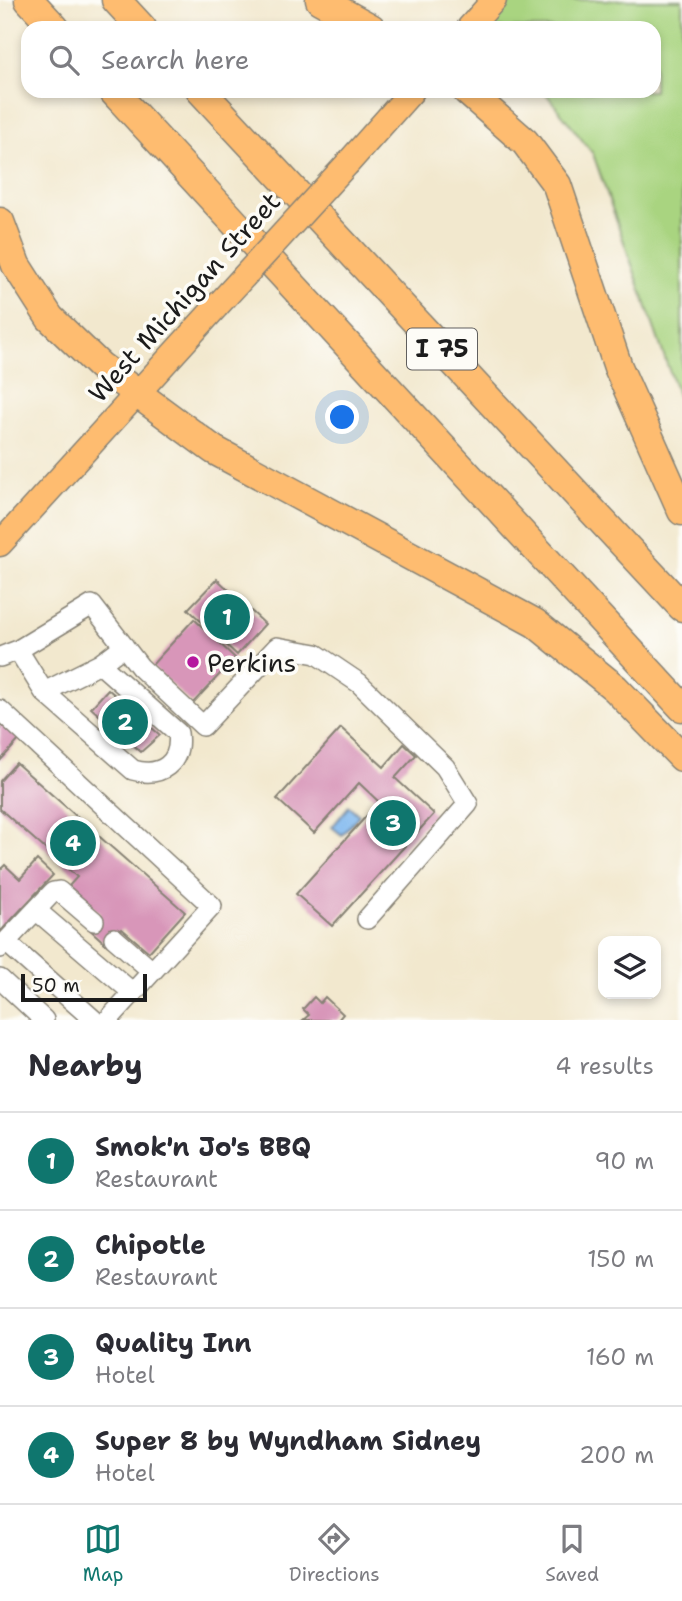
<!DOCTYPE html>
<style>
body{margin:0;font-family:"Shantell Sans",sans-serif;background:#f7f7f7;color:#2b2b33}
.controls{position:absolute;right:21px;bottom:21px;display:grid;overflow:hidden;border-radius:14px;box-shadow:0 4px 10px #0003}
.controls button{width:63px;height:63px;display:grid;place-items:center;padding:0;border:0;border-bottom:2px solid #e1e1e2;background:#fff;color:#2b2b33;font:35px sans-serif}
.scale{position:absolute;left:21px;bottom:18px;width:126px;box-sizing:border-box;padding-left:7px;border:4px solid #1c1c1c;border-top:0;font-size:19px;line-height:24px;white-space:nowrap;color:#1c1c1c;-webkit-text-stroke:5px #fdfcf7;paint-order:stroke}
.you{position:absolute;left:343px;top:418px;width:24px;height:24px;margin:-18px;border:5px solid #fff;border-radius:50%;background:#1a73e8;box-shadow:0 0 0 10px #1a73e833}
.badge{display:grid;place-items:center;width:46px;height:46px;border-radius:50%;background:#0f766e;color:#fff;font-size:23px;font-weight:700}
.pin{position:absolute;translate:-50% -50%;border:4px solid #fff;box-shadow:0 2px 7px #0006}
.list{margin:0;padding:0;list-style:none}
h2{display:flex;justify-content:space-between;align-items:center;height:91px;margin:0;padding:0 28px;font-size:30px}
h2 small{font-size:23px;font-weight:400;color:#7c7c81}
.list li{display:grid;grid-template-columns:46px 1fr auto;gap:21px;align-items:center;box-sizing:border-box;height:98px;padding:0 28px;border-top:2px solid #e1e1e2}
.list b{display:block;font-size:26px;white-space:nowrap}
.list p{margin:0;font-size:23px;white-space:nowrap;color:#7c7c81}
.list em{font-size:23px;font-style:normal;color:#7c7c81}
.icon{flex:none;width:38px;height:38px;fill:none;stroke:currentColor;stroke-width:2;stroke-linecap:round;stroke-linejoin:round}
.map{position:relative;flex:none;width:682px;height:1020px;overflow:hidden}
.search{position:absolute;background:#fff;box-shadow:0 4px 10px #0003;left:21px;right:21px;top:21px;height:77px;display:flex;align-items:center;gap:18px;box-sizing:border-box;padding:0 24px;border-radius:21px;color:#7c7c81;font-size:26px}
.sheet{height:483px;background:#fff}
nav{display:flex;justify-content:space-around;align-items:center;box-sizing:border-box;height:98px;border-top:2px solid #e1e1e2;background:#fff;font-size:19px;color:#7c7c81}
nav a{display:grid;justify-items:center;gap:4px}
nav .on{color:#0f766e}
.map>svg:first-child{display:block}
.green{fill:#a9d480;stroke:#62784e;stroke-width:2}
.water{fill:#7eb7ef;stroke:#4d6a86;stroke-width:2}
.building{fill:#d896b9}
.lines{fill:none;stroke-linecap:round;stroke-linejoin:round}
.minor-casing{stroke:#878275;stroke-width:22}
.major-casing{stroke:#878275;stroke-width:27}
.highway-casing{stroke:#878275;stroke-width:31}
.minor{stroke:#fff;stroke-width:19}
.major{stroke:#febc70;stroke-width:24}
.highway{stroke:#febc70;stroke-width:28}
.major-bridge-casing{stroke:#878275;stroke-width:27;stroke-linecap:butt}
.major-bridge{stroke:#febc70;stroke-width:24}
.poi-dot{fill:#b5179e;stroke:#fdfcf7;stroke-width:2.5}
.labels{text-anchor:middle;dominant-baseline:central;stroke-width:7;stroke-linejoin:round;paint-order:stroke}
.shield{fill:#fdfcf7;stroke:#605f5e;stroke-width:2}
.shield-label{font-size:24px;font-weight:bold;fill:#1c1c1c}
.street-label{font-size:26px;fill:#1c1c1c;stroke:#fdfcf7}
.poi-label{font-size:26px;fill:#1c1c1c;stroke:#fdfcf7;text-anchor:start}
</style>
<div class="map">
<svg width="682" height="1020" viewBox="0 0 682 1020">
<rect width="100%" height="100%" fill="#fdfcf7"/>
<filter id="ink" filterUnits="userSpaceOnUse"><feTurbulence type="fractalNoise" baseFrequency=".0143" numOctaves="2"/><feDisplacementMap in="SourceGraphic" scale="14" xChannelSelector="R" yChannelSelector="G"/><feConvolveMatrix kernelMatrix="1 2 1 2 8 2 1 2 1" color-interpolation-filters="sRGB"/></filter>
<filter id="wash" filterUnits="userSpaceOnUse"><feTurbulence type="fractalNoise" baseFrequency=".00686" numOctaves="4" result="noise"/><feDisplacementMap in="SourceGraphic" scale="28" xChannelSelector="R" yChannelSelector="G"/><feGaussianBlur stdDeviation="1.57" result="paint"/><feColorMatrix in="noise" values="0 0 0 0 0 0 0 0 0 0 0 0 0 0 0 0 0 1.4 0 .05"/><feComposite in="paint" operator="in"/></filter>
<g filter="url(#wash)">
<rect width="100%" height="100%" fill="#f2e8ce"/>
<path class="green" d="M494 0H682V407L593 154 544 91H654V28H496L483 12Z"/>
<path class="water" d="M349 806 359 815 342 835 332 827Z"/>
<g id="blocks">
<path class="building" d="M217 579 265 624 237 655 188 609Z
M194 619 235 658 192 704 151 666Z
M108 689 160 735 141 752 91 708Z
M0 722 20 739 0 761Z
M341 728 384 767 404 744 416 755 395 778 434 814 332 926 296 894 379 802 359 783 314 833 277 799Z
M16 763 185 912 149 952 122 929 107 945 88 928 100 914 69 886 77 877 0 809V781Z
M37 860 53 875 0 932V870L5 865 20 879Z
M314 997 320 1003 325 997 343 1014 338 1020H303L309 1015 303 1009Z"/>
</g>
</g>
<g filter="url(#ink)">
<use href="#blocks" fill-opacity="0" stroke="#878275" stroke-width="2"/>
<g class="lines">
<g class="minor-casing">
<path id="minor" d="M18 650 44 692 133 770C161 778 182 763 178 733L100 664
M0 657 18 650 92 605 140 667 203 726 277 647 316 654 359 683 445 767 468 804 367 919
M44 692 100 664 124 646
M0 710 212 906 108 1020
M36 910 133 993
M114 938 152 971
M6 942 94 1020
M0 948 53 892 59 891 94 921
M0 979 44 1020"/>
</g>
<g class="major-casing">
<path id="major" d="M469 28 494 0
M348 163 412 91
M0 544 216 307"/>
</g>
<g class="highway-casing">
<path id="highway" d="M29 0 55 28
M116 0 142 28
M320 0 371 28
M113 91 682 707
M201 91 682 607
M467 91 525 142 557 185 618 367 682 511
M0 222 16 265 50 318 100 366 214 450 535 623 615 688 682 757"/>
</g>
<use href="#minor" class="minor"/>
<use href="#major" class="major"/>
<use href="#highway" class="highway"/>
<g class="major-bridge-casing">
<path id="major-bridge" d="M216 307 348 163"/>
</g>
<use href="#major-bridge" class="major-bridge"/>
</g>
</g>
<circle class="poi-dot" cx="193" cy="662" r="7"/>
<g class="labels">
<rect class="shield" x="407" y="328.5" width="70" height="41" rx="5"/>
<g class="shield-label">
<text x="442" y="349">I 75</text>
</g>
<g class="street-label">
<text transform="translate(184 297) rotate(-48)">West Michigan Street</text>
</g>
<g class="poi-label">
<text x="207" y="662">Perkins</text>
</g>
</g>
</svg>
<div class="controls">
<button><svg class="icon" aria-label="layers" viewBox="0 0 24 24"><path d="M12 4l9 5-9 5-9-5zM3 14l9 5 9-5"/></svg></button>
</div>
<div class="scale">50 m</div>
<div class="you"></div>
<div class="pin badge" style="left:227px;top:617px">1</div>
<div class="pin badge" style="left:125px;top:722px">2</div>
<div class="pin badge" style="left:393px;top:823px">3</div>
<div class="pin badge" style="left:73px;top:843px">4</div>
<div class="search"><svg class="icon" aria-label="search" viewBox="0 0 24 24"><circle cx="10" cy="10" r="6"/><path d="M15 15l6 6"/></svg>Search here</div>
</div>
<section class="sheet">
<h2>Nearby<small>4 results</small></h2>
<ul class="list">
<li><span class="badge">1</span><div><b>Smok'n Jo's BBQ</b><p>Restaurant</p></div><em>90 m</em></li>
<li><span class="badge">2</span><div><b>Chipotle</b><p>Restaurant</p></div><em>150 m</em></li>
<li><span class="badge">3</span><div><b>Quality Inn</b><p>Hotel</p></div><em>160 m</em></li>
<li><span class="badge">4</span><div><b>Super 8 by Wyndham Sidney</b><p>Hotel</p></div><em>200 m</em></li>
</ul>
</section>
<nav>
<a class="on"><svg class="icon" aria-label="map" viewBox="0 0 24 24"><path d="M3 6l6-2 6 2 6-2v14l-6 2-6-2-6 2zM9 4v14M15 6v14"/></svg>Map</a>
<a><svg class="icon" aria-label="directions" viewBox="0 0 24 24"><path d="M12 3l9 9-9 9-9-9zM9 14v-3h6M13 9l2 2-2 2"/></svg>Directions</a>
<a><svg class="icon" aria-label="saved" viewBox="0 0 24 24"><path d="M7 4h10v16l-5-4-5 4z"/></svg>Saved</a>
</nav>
